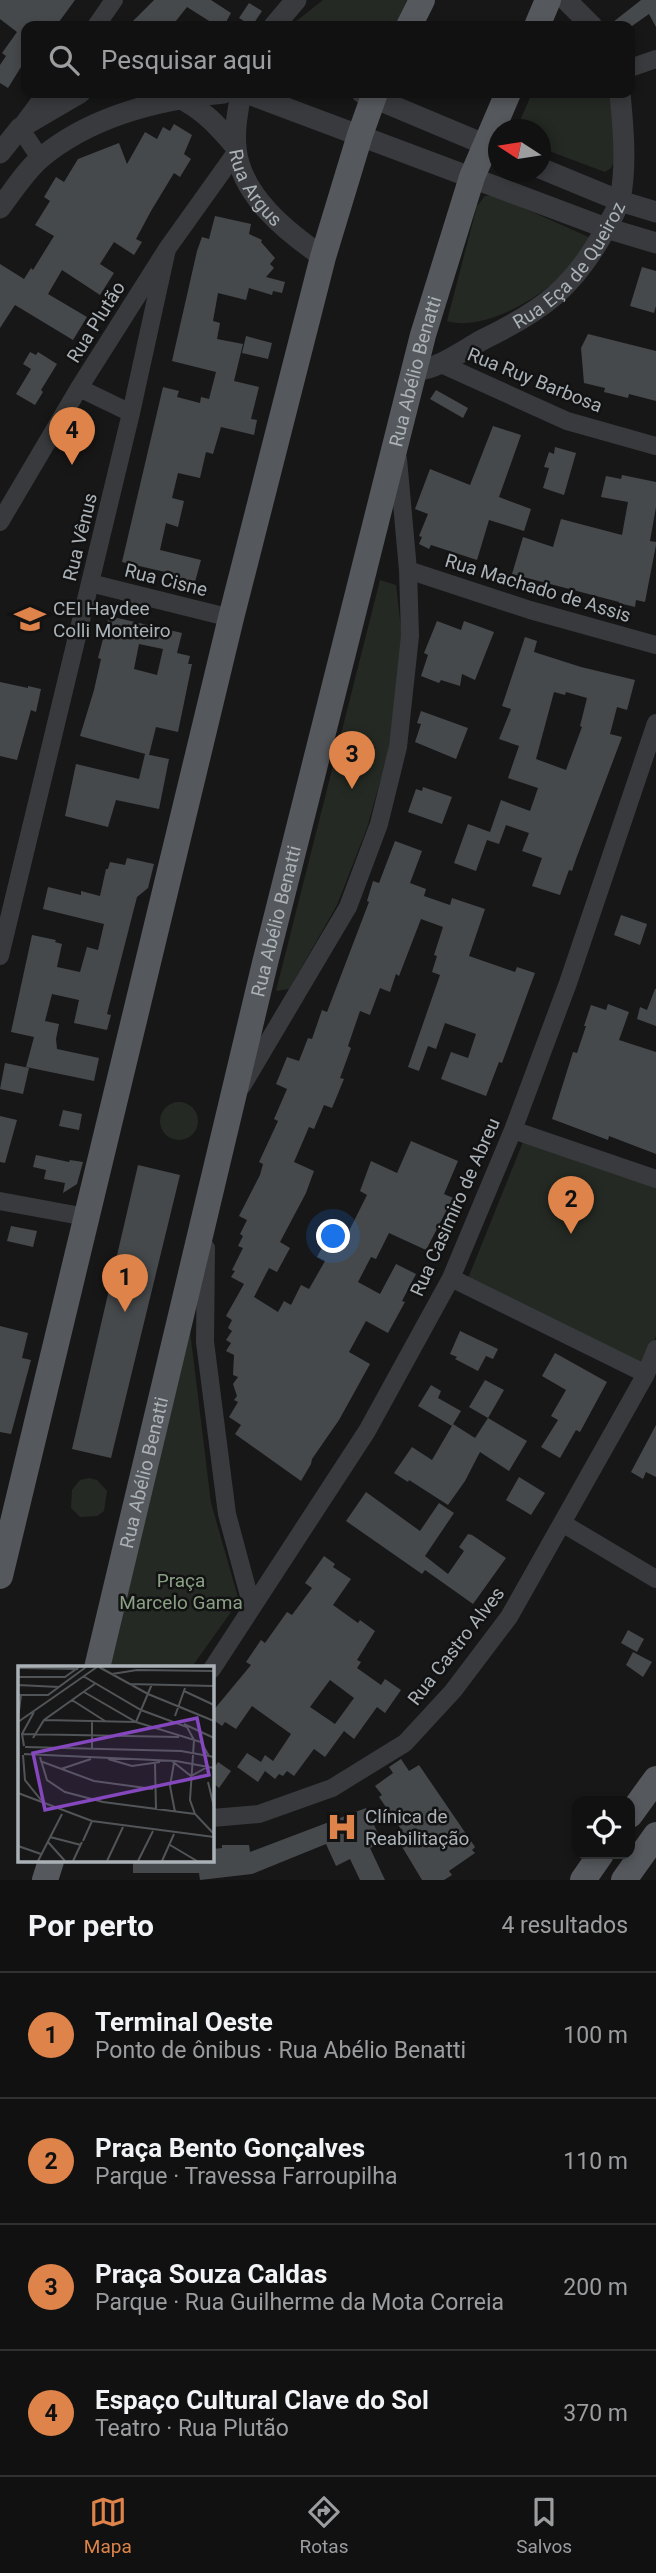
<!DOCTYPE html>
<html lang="pt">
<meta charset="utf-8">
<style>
body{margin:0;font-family:Roboto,sans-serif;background:#1e1f20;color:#f1f3f6}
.controls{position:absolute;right:21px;bottom:21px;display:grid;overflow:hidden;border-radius:14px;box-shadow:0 4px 10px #0003}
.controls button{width:63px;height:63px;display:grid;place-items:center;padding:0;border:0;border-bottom:2px solid #303132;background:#111112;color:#f1f3f6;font:35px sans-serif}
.compass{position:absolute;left:488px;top:119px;width:63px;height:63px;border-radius:50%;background:#111112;box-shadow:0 4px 10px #0003;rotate:282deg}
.you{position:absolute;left:334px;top:1237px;width:24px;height:24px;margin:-18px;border:5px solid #fff;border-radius:50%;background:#1a73e8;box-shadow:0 0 0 10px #1a73e833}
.badge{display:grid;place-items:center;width:46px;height:46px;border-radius:50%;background:#de8349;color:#111;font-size:23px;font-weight:700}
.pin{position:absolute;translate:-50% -58px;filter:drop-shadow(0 2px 4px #0008)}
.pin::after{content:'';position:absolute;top:37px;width:24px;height:21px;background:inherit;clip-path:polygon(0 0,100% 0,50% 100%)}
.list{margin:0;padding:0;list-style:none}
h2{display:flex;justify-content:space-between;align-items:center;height:91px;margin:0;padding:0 28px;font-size:30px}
h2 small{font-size:23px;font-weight:400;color:#9c9d9f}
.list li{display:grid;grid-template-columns:46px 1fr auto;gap:21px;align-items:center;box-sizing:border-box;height:126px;padding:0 28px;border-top:2px solid #303132}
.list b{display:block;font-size:26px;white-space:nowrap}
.list p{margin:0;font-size:23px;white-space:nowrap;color:#9c9d9f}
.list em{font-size:23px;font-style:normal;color:#9c9d9f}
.icon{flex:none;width:38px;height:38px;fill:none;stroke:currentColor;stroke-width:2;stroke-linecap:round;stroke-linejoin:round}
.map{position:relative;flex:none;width:656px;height:1880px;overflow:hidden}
.search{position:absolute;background:#111112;box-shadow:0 4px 10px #0003;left:21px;right:21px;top:21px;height:77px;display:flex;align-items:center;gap:18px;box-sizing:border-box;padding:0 24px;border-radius:14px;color:#9c9d9f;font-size:26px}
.sheet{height:595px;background:#111112}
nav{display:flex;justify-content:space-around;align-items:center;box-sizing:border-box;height:98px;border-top:2px solid #303132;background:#111112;font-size:19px;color:#9c9d9f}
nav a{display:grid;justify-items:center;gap:4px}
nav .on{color:#de8349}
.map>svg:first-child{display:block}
.green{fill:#242a23}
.building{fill:#46494b;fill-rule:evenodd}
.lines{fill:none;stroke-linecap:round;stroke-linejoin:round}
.minor{stroke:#383a3d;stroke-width:18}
.tertiary{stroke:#383a3d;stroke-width:21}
.primary{stroke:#55585c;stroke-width:26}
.labels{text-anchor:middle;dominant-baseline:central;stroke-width:5;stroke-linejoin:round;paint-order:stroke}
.street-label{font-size:19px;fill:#aab2b7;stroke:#121213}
.poi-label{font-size:19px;fill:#aab2b7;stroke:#121213;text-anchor:start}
.park-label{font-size:19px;fill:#8aa084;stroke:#121213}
.inset-road{fill:none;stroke:#525558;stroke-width:2}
.view{fill:#8447bd;fill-opacity:0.15;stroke:#8447bd;stroke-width:3.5}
.inset-edge{fill:none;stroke:#aab2b7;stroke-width:3.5}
</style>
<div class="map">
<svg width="656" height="1880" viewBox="0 0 656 1880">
<rect width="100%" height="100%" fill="#171718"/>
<path class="green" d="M323 0H407L395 26H290Z
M532 93H612L615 159 611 168 605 172 541 148 540 130H516Z
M494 195 591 238C579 255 567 271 552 284 526 305 480 331 447 321L477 206 485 196Z
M380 580 396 585 402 637 389 750 367 828 337 905 289 989 276 991Z
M160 1121a19 19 0 1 1 38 0a19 19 0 1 1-38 0Z
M523 1142 656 1187V1336L644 1366 467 1281Z
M189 1323 211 1503 239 1601 191 1668H108Z
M89 1478 97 1480 107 1491 104 1511 97 1516 80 1517 71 1508 72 1490 80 1480Z"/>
<path class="building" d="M0 0H75L56 26H26V59L8 88 0 83V65L6 56 2 53 17 32 0 19Z
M154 0H211L231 13 225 24 220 21 217 26 187 7 172 26H128Z
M641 0H656V27L649 14 632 26H608Z
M249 3 262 11 252 26 239 18Z
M174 124 192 135 184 154 191 159 180 177 174 173 151 211 136 239 142 242 134 255 114 242 100 264 114 273 100 295 62 270 48 294 87 317 73 340 15 305 0 328V264L24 279 31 268 33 270 54 236 35 225 50 201 44 197 56 177 64 182 78 159 119 143 127 164 145 132 157 139 163 127 170 131Z
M215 216 251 224 249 234 262 240 261 242 275 258 270 264 274 268 266 277 285 282 282 293 273 291 272 295 249 288 246 300 218 293 213 321 220 323 217 339 243 344 234 381 259 387 251 419 257 420 254 435 221 427 213 454 206 452 200 478 178 473 172 498 184 501 178 527 166 523 160 550 201 560 195 582 177 578 178 575 122 562 163 387 179 391 177 397 200 403 201 397 209 399 216 372 172 361 197 251 202 237 209 239Z
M642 267 656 271V306L654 313 630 306Z
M588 334 656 351V401L629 394 628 398 604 392 605 388 584 383 581 348Z
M246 336 272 343 268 359 242 353Z
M30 352 36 355 38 352 57 364 41 390 43 392 35 405 16 394 31 369 23 364Z
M436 390 468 408 463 418 430 399Z
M493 426 521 435 499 497 531 509 524 531 489 520 477 560 431 545 429 549 419 544 422 537 419 536 428 514 415 509 430 469 470 485Z
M555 447 576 453 564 495 543 488 549 468 544 467 549 452 554 454Z
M622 475 656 482V507L650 541 656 542V545L645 602 636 600 635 607 619 603V602L512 574 523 537 553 547 561 519 622 535 628 502 601 497 606 476 621 479Z
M109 616 182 633 177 653 190 656 188 664H192L178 732 156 727 149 755 80 736 94 690 101 659 98 658ZM139 644 163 649 157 675 134 669Z
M437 621 461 630 464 621 494 632 475 680 462 674 460 686 441 680 439 683 421 676 428 655 424 653Z
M525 637 537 641 534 652 581 667 635 680 627 710 617 707 610 734 622 737 576 859 572 871 569 870 560 895 532 886 542 858 522 851 529 833 506 825 499 844 487 840 476 871 454 863 468 824 490 832 501 800 530 811 538 788 508 778 519 746 499 739 511 709 502 706ZM554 692 565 695 566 692 587 698 580 726 582 727 566 770 536 759Z
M0 682 28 688V686L41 689 36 712 31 710 17 760 0 756Z
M421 711 468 728 456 759 415 742 421 724 417 723Z
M145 754 169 759 159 809 116 800 108 827 65 816 76 764 139 779Z
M423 787 452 797 442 824 408 812 416 789 422 791Z
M395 841 422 851 410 883 426 889 424 896 450 905 452 898 485 909 469 956 515 972 517 967 535 973 502 1063 499 1062 486 1096 441 1079 451 1052 468 1058 476 1034 445 1023 436 1049 428 1046 419 1071 408 1067 440 975 432 972 437 956 434 955 443 927 421 919 399 976 396 974 390 992 380 988 370 1015 360 1011 348 1046 351 1048 340 1078 344 1079 332 1108 324 1105 314 1129 309 1127 294 1162 314 1171 306 1193 280 1242 290 1248 277 1272 269 1268 254 1297 278 1312 284 1301 291 1305 301 1285 309 1289 325 1261 317 1257 327 1238 333 1242 338 1233 346 1237 367 1195 360 1191 371 1161 397 1173 411 1141 458 1161 444 1194 453 1198 426 1250 389 1233 376 1259 371 1257 358 1282 380 1294 396 1264 416 1274 402 1301 405 1302 388 1333 366 1321 349 1352 370 1364 339 1420 312 1459 311 1464 301 1481 235 1434 241 1425 229 1417 238 1402 234 1400 237 1396 233 1384 238 1377 233 1375 234 1355 226 1351 231 1343 226 1340 232 1331 228 1328 232 1320 226 1316 244 1284 231 1277 235 1271 232 1270 243 1248 238 1246 243 1236 240 1234 247 1220 239 1216 260 1175 263 1164 259 1162 278 1121 274 1119 287 1089 276 1084 287 1057 299 1061 308 1038 312 1039 322 1010 327 1012 369 902 367 901 373 881 379 883Z
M127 858 154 864 148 888 137 897 107 1014 111 1015 107 1030 74 1023 79 1000 52 994 45 1021 59 1024 56 1039 57 1049 99 1058 94 1081 26 1067 34 1037 11 1032 32 935 56 940 55 942 62 944 57 967 80 972 87 947 98 950 104 924 43 909 48 887 81 895V891L100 896 106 869H108L110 862 125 865Z
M621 915 647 924 640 945 614 935Z
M655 989H656V1026L637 1019 640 1007 647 1010Z
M608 1004 629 1012 619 1040 656 1052V1154L609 1136 608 1140 552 1119 573 1052 577 1053 586 1026H584L591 1005 606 1010Z
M5 1063 29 1068 23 1094 0 1089Z
M63 1110 82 1114 79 1130 59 1126Z
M0 1116 17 1120 5 1163 0 1162Z
M36 1155 69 1162 70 1160 83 1162 77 1184 63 1193 65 1183 44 1179 46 1170 33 1167Z
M138 1165 180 1175 111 1458 72 1449Z
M11 1226 37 1231 33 1247 7 1241Z
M0 1326 28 1333 22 1358 31 1360 11 1434 0 1432Z
M460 1331 498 1349 493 1359 486 1356 478 1371 455 1359 457 1357 450 1354Z
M555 1353 607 1382 580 1432 576 1430 560 1458 541 1447 558 1420 551 1416 566 1390 542 1376Z
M485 1380 504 1390 488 1418 469 1407Z
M431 1385 441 1391 438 1398 461 1411 452 1426 418 1406Z
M488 1418 527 1441 509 1471 480 1452 465 1481 448 1505 409 1480 408 1482 394 1473 412 1447 432 1460 453 1424 475 1438Z
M656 1425V1477L646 1472 643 1479 631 1472Z
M519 1477 545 1493 531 1515 506 1500Z
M366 1492 420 1531 439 1503 454 1513 425 1556 448 1574 464 1551 459 1547 468 1534 472 1535 506 1558 473 1604 425 1570 422 1574 346 1521Z
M324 1556 335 1564 333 1567 351 1579 333 1605 358 1623 360 1620 375 1631 357 1660 361 1662 357 1668 381 1685 385 1679 401 1690 385 1713 377 1707 354 1739 344 1731 325 1757 314 1749 294 1776 287 1771 283 1776 279 1774 275 1779 265 1771 258 1782 237 1767 247 1753 261 1762 265 1755 273 1761 291 1734 252 1706 236 1729 225 1722 222 1726 212 1719V1712L251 1665 246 1662 261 1640 265 1643 287 1612 292 1615 312 1588 305 1583ZM330 1680 354 1698 335 1724 310 1707Z
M628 1630 644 1639 637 1652 621 1643Z
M633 1652 652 1662 643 1677 626 1665Z
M401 1759 409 1771 419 1765 475 1847 472 1850 475 1853 449 1871 452 1875 444 1880H422L401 1845 409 1841 379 1797 382 1795 375 1786 393 1773 389 1767Z
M218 1762 231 1771 219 1788 212 1782V1771Z
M366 1808 382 1842 370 1848 385 1880H360L350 1859 336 1866 326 1844 252 1874 200 1880 199 1873H133V1861H214L213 1849 222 1848V1845H249L250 1852Z"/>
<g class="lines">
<path class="minor" d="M96 26 114 0
M630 68 656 59
M40 158 20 128 46 93
M439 363 567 421 656 446
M79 388 131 413
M0 522 79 388 167 249 237 151
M408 570 530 610 656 645
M90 583 231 618
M0 956 131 413 167 249
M242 1086 348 907 379 824 398 747 410 636 408 570 398 459
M513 1130 656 1179
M0 1201 86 1217
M206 1248 205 1342 227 1514 252 1607
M451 1278 646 1374
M562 1523 656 1579
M212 1669 367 1431 451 1278 513 1130 568 983 656 723
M212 1818 259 1814 332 1788 405 1743 453 1691 509 1617 646 1374 656 1349"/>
<g class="tertiary">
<path d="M566 0 592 26"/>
<path d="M274 26 296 0"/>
<path id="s1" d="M241 93C238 111 234 129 236 148 241 196 287 232 323 257"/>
<path d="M246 93 606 228 656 243"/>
<path d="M362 93 498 150"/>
<path d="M177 97C203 109 218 126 236 147"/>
<path d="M0 153 20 128 80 93"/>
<path d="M540 168 620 201 656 212"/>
<path d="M0 208C13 191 26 170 42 157 93 115 160 99 224 93"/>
<path id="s2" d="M415 371C438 369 462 351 482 340 542 311 574 288 606 228 611 219 618 209 620 199 627 167 623 125 620 93"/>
</g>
<g class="primary">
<path d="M409 26 422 0"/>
<path d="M537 26 548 0"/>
<path d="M0 1576 231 618 323 257 360 135 375 93"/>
<path id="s3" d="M97 1668 265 963 423 335 472 177 508 93"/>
<path d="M630 1815 656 1779"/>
<path d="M45 1880 51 1861"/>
<path d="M583 1880 601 1854"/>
<path d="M624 1880 656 1835"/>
</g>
</g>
<defs>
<g id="school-bare" transform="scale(2.415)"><path d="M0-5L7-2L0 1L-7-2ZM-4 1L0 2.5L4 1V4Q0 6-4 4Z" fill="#de8349" stroke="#121213" stroke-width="2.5" paint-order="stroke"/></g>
<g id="hospital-bare" transform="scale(2.415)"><path d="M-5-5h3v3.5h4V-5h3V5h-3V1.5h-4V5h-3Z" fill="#de8349" stroke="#121213" stroke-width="2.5" paint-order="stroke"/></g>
</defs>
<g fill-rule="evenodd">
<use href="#school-bare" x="30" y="619"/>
<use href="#hospital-bare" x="342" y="1827"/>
</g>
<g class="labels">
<g class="street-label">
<text stroke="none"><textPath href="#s1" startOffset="100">Rua Argus</textPath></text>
<text stroke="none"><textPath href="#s2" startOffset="192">Rua Eça de Queiroz</textPath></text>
<text transform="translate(96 322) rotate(-58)">Rua Plutão</text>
<text stroke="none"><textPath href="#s3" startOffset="1335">Rua Abélio Benatti</textPath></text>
<text transform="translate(535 380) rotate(22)">Rua Ruy Barbosa</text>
<text transform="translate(80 537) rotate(-76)">Rua Vênus</text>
<text transform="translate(166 580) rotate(14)">Rua Cisne</text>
<text transform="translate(538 588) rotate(17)">Rua Machado de Assis</text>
<text stroke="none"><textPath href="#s3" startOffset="768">Rua Abélio Benatti</textPath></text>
<text transform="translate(455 1207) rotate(-66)">Rua Casimiro de Abreu</text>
<text stroke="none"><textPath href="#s3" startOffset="201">Rua Abélio Benatti</textPath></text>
<text transform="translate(456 1646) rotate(-52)">Rua Castro Alves</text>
</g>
<g class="poi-label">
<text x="53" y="608">CEI Haydee<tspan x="53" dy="22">Colli Monteiro</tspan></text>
<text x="365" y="1816">Clínica de<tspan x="365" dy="22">Reabilitação</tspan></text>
</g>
<g class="park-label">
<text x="181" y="1580">Praça<tspan x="181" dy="22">Marcelo Gama</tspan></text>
</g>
</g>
<g transform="translate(18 1666)">
<rect width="196" height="196" fill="#171718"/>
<path class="inset-road" d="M61 1 47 11H0V29H30L68 1M81 1 130 28 196 55M1 2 60 3M94 8 119 4 196 5M65 10 123 44 169 61 176 74 172 134 177 148 196 168M111 18 196 20M0 19 41 21M166 25 196 39M66 26 118 56 183 76 191 90M54 34 87 55M157 50 167 22M0 52 3 29M26 54 118 56 134 18M0 56 79 1M74 56V82M166 58 196 72M4 68 161 71M15 72 26 54 78 17M6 80 4 68 16 46M7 81 163 85 196 91M6 88 158 95 196 102M5 89 7 114 23 134M22 91 29 114 47 126 85 136 177 148M90 93 114 100 142 96M22 95 76 115 135 123M154 95 173 110 191 100M156 97 152 120 157 146M137 98 138 143M43 103 73 93M190 116 196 141M0 127 74 155 196 171M32 171 63 179M65 175 74 155M30 176 47 195M152 179 179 195M0 180 23 188M20 195 44 148M55 195 64 176M89 195 105 161M120 195 135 165M144 195 156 168"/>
<path class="view" d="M179 52 191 109 27 144 15 87Z"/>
<rect width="196" height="196" class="inset-edge"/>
</g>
</svg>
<div class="controls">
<button><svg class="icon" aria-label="locate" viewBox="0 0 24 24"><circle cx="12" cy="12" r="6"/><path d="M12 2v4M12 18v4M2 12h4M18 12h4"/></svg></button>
</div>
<svg class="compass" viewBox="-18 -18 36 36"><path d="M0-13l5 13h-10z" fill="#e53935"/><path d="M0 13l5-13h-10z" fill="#9c9d9f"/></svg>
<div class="you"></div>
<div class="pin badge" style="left:125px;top:1312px">1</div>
<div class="pin badge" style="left:571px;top:1234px">2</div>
<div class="pin badge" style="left:352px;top:789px">3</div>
<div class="pin badge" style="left:72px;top:465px">4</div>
<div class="search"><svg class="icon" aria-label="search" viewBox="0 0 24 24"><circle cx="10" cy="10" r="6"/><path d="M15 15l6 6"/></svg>Pesquisar aqui</div>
</div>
<section class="sheet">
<h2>Por perto<small>4 resultados</small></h2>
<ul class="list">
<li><span class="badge">1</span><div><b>Terminal Oeste</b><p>Ponto de ônibus · Rua Abélio Benatti</p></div><em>100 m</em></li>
<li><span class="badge">2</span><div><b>Praça Bento Gonçalves</b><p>Parque · Travessa Farroupilha</p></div><em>110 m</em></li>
<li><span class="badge">3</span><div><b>Praça Souza Caldas</b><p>Parque · Rua Guilherme da Mota Correia</p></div><em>200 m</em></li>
<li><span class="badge">4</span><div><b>Espaço Cultural Clave do Sol</b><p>Teatro · Rua Plutão</p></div><em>370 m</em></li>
</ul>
</section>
<nav>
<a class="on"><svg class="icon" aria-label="map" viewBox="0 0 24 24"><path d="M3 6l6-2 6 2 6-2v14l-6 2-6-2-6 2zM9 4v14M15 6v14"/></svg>Mapa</a>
<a><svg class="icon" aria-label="directions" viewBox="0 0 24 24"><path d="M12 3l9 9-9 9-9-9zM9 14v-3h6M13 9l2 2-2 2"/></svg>Rotas</a>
<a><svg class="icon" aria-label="saved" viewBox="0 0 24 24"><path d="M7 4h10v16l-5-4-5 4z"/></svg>Salvos</a>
</nav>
